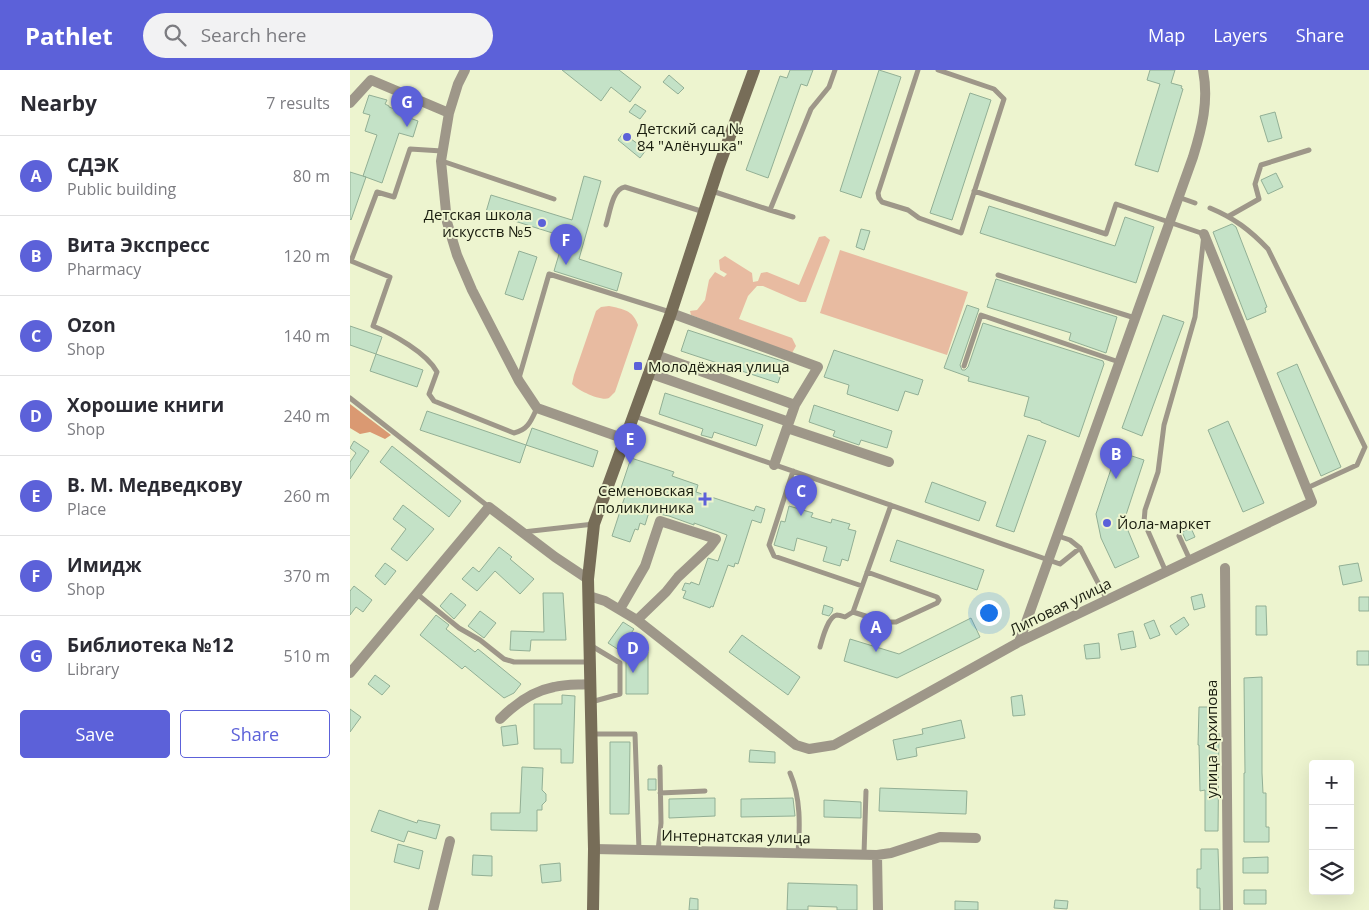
<!DOCTYPE html>
<meta charset="utf-8">
<style>
body{margin:0;font-family:"Open Sans",sans-serif;background:#f2f2f3;color:#2b2b33}
.controls{position:absolute;right:15px;bottom:15px;display:grid;overflow:hidden;border-radius:5px;box-shadow:0 5px 20px #0002}
.controls button{width:45px;height:45px;display:grid;place-items:center;padding:0;border:0;border-bottom:1px solid #e1e1e2;background:#fff;color:#2b2b33;font:25px sans-serif}
.you{position:absolute;left:638px;top:542px;width:18px;height:18px;margin:-12px;border:4px solid #fff;border-radius:50%;background:#1a73e8;box-shadow:0 0 0 8px #1a73e833}
.badge{display:grid;place-items:center;width:32px;height:32px;border-radius:50%;background:#5c61d9;color:#fff;font-size:16px;font-weight:700}
.pin{position:absolute;translate:-50% -41px;filter:drop-shadow(0 1px 2px #0008)}
.pin::after{content:'';position:absolute;top:26px;width:18px;height:15px;background:inherit;clip-path:polygon(0 0,100% 0,50% 100%)}
.list{margin:0;padding:0;list-style:none}
h2{display:flex;justify-content:space-between;align-items:center;height:65px;margin:0;padding:0 20px;font-size:21px}
h2 small{font-size:16px;font-weight:400;color:#7c7c81}
.list li{display:grid;grid-template-columns:32px 1fr auto;gap:15px;align-items:center;box-sizing:border-box;height:80px;padding:0 20px;border-top:1px solid #e1e1e2}
.list b{display:block;font-size:19px;white-space:nowrap}
.list p{margin:0;font-size:16px;white-space:nowrap;color:#7c7c81}
.list em{font-size:16px;font-style:normal;color:#7c7c81}
.actions{display:flex;gap:10px;padding:15px 20px}
.actions a{flex:1;padding:11px 0;border:1px solid #5c61d9;border-radius:5px;text-align:center;font-size:18px;color:#5c61d9}
.actions .main{background:#5c61d9;color:#fff}
.icon{flex:none;width:28px;height:28px;fill:none;stroke:currentColor;stroke-width:2;stroke-linecap:round;stroke-linejoin:round}
.map{position:relative;flex:none;width:1019px;height:840px;overflow:hidden}
header{display:flex;align-items:center;gap:30px;box-sizing:border-box;height:70px;padding:0 25px;background:#5c61d9;color:#fff}
header strong{font-size:24px}
nav{display:flex;gap:28px;margin-inline-start:auto;font-size:18px}
.search{width:350px;height:45px;background:#f2f2f3;display:flex;align-items:center;gap:12px;box-sizing:border-box;padding:0 18px;border-radius:28px;color:#7c7c81;font-size:19px}
main{display:flex}
aside{flex:1;background:#fff}
.map>svg:first-child{display:block}
.green{fill:#e8bba1}
.forest{fill:#da9972}
.building{fill:#c4e2c7;stroke:#92af95}
.lines{fill:none;stroke-linecap:round;stroke-linejoin:round}
.lane{stroke:#9e9789;stroke-width:5}
.street{stroke:#9e9789;stroke-width:10}
.secondary{stroke:#776d58;stroke-width:12}
.poi-dot{fill:#5c61d9;stroke:#edf4cf;stroke-width:2}
.labels{text-anchor:middle;dominant-baseline:central;stroke-width:4;stroke-linejoin:round;paint-order:stroke}
.poi-label{font-size:15px;fill:#191c0e;stroke:#edf4cf;text-anchor:start}
.street-label{font-size:15px;fill:#191c0e;stroke:#edf4cf}
</style>
<header>
<strong>Pathlet</strong>
<div class="search"><svg class="icon" aria-label="search" viewBox="0 0 24 24"><circle cx="10" cy="10" r="6"/><path d="M15 15l6 6"/></svg>Search here</div>
<nav><a>Map</a><a>Layers</a><a>Share</a></nav>
</header>
<main>
<aside>
<h2>Nearby<small>7 results</small></h2>
<ul class="list">
<li><span class="badge">A</span><div><b>СДЭК</b><p>Public building</p></div><em>80 m</em></li>
<li><span class="badge">B</span><div><b>Вита Экспресс</b><p>Pharmacy</p></div><em>120 m</em></li>
<li><span class="badge">C</span><div><b>Ozon</b><p>Shop</p></div><em>140 m</em></li>
<li><span class="badge">D</span><div><b>Хорошие книги</b><p>Shop</p></div><em>240 m</em></li>
<li><span class="badge">E</span><div><b>В. М. Медведкову</b><p>Place</p></div><em>260 m</em></li>
<li><span class="badge">F</span><div><b>Имидж</b><p>Shop</p></div><em>370 m</em></li>
<li><span class="badge">G</span><div><b>Библиотека №12</b><p>Library</p></div><em>510 m</em></li>
</ul>
<div class="actions"><a class="main">Save</a><a>Share</a></div>
</aside>
<div class="map">
<svg width="1019" height="840" viewBox="0 0 1019 840">
<rect width="100%" height="100%" fill="#edf4cf"/>
<path class="green" d="M475 166 480 170 456 232H450L413 216H407L398 226 389 249 442 268 446 276 442 283 341 245 340 241 347 240 355 230 359 210 365 202 374 207 377 204 370 200 369 190 375 186 402 203 403 212 408 211 411 203 417 202 449 215 469 167Z
M490 180 618 222 597 285 470 243Z
M259 236C273 239 283 240 288 255L265 322C264 323 260 327 259 328 252 332 227 320 222 314L224 305 246 241 251 237Z"/>
<path class="forest" d="M0 334 41 365 35 369 20 362 10 364 0 358Z"/>
<path class="building" d="M212 0H269L291 17 280 32 261 17 251 31Z
M440 0H463L457 16 451 14 418 108 396 100 430 6 437 8Z
M529 0 551 7 511 128 490 121Z
M800 0H825L821 13 832 16 831 18 833 19 808 102 785 95 810 14 797 10Z
M319 5 334 18 328 24 313 12Z
M620 23 641 30 602 150 580 143Z
M19 25 37 30 35 34 39 36V37L47 40 46 43 68 51 63 67 49 63 32 113 13 106 27 65 15 61 20 45 13 43Z
M285 34 296 41 290 49 279 42Z
M925 42 932 68 918 72 910 46Z
M273 63 296 80 290 88 268 70Z
M0 102 16 107 1 150 0 149Z
M926 103 933 117 918 124 911 110Z
M234 106 251 111 229 189 272 203 267 221 204 201 213 171 211 170 212 166 136 142 141 125 222 150Z
M639 136 765 176 775 147 804 157 786 213 630 163Z
M882 154 886 157 917 237 915 238 916 242 897 250 863 162Z
M511 159 520 161 514 180 506 177Z
M169 181 187 187 173 230 155 224Z
M646 209 767 247 756 283 719 270 721 263 637 237Z
M617 235 629 239 610 295 612 300H615L618 297 633 253 753 291 754 294 729 367 691 352V351L674 346 679 327 618 311 619 307 594 298Z
M813 245 834 252 792 366 772 358Z
M0 256 32 267 26 284 0 275Z
M338 260 435 292 428 313 331 281Z
M484 280 573 310 568 325 555 321 548 341 497 324 499 315 474 307Z
M26 284 73 300 67 317 20 301Z
M947 294 991 397 971 406 927 303Z
M315 323 413 355 406 376 364 362 362 368 351 365 353 359 309 344Z
M464 335 542 361 537 378 511 370 509 375 483 366 485 361 459 352Z
M77 341 176 375 170 393 70 360Z
M878 351 914 433 893 442 858 360Z
M182 358 248 381 243 397 176 375Z
M678 365 696 371 664 462 646 456Z
M4 371 19 381 0 409V392L6 383 0 378Z
M42 376 111 431 99 447 30 392Z
M767 381 794 390 774 451 789 487 765 498 751 468 746 444Z
M281 388 324 402 322 406 348 415 346 422 404 441 406 436 415 439 411 453 402 450 388 494 385 493 384 497 378 495 363 537 361 536 360 538 333 528 336 521 332 520 335 513 340 514 341 512 349 515 358 488 368 491 377 465 344 453V455L319 446 299 442 295 455 290 453 288 460 285 459 280 472 262 466 277 420 271 418Z
M582 412 636 432 629 451 575 432Z
M53 435 84 459 57 491 41 479 56 459 43 449Z
M439 436 463 443 461 447 481 453 482 449 500 454 498 459 506 461 498 491 492 489 490 496 473 491 477 477 447 468 444 481 424 475 431 451 435 452Z
M841 458 845 467 836 471 832 462Z
M547 470 634 500 627 520 540 491Z
M149 477 162 487 160 489 184 509 170 524 145 501 127 521 112 509 123 497 129 502Z
M35 493 46 501 35 515 25 506Z
M1008 493 1012 511 993 515 989 496Z
M4 516 22 530 13 542 6 537 0 545V521Z
M101 523 116 535 104 549 90 536Z
M193 523H213L216 570H181L180 581 160 580 161 561 194 562Z
M852 524 855 537 844 540 841 527Z
M1009 527H1019V541H1009Z
M474 535 483 538 482 542 479 546 472 544Z
M906 536H916L917 565H906Z
M130 541 146 553 134 568 118 556Z
M86 545 99 555 96 559 125 582 128 579 171 614 164 623 154 628 115 596 112 599 70 565Z
M834 547 839 555 826 565 820 556Z
M621 548 630 567 547 608 494 591 500 569 549 584Z
M804 550 810 565 800 569 794 554Z
M273 552 284 559 269 580 258 573Z
M783 561 786 577 771 580 768 564Z
M392 565 450 607 438 625 379 582Z
M749 573 750 588 736 589 734 575Z
M1007 581H1019V595H1007Z
M276 582H298V624H276Z
M25 605 40 616 32 625 18 614Z
M912 607V703L913 723H916V757H919V772H894V703H895L894 608Z
M212 625 225 626 223 693H211V679H184V634H212Z
M672 625 675 645 663 646 661 627Z
M849 637H864V663H869L868 761H855V720L850 721 849 675H848Z
M0 639 11 647 0 662Z
M611 650 615 668 566 678 567 686 547 690 543 670 573 664 572 659Z
M166 655 168 674 153 676 151 657Z
M260 672H280L279 744H260Z
M400 680 425 682V693L399 692Z
M172 697 193 698 192 720 196 724V731L192 735V740H187V761L141 760V743H170Z
M298 709H306V720H298Z
M530 718 617 721 616 744 529 741Z
M365 728V746L319 748V729Z
M443 728 445 746 391 747V729Z
M474 730 511 732V748L474 747Z
M29 740 67 753 68 750 90 755 86 769 58 761 54 772 21 761Z
M48 774 73 781 69 799 44 792Z
M851 779H868L870 840H850V818H847V799H851Z
M123 785 142 786V806L122 805Z
M918 787V803H893V788Z
M210 793 211 811 192 813 190 795Z
M438 813 507 815V840H487V837L458 836V840H437Z
M894 820H916V834H894Z
M340 828 348 829V840H339Z
M705 830 718 831 717 839 704 838Z
M605 831 628 832V840H605Z"/>
<g class="lines">
<path class="lane" d="M568 0 528 123 529 128 532 132 558 140 569 148 611 163 654 29 644 19 588 0
M92 81 60 79 44 127 27 122 1 191 40 207 23 256C43 264 77 283 87 302L79 324 84 331 164 363C178 360 181 351 187 338
M92 91 204 129
M362 121 420 140 461 39 479 17 485 0
M624 121 756 164 766 134 854 164 845 247 814 355 808 402 795 440 794 452 816 502
M828 127 845 133
M860 138C884 148 900 160 918 179L1015 377 1007 395 957 418
M420 140 443 147
M879 146 909 129 905 114 911 95 959 80
M256 155C260 143 262 119 275 117L354 142
M648 205 785 248
M614 296 631 245 769 292
M169 308 199 204 320 242
M0 328 139 437
M284 346 710 494 730 478
M443 401 419 475 424 486 512 516
M173 462 244 454
M708 466 720 470 730 478 757 530
M829 466 840 490
M67 524 109 558 130 570 154 589 164 592H239
M503 542 534 552H546L587 533 589 530 587 527 517 502
M240 575 270 593V624L241 632
M470 577C472 570 478 546 487 545 489 545 492 546 495 547L503 542 541 435
M242 664H285L289 780
M440 703C451 728 450 756 448 783
M310 723 355 721
M308 781 311 753 310 697
M514 784 516 721"/>
<path class="street" d="M115 0 108 14 99 43 91 91 97 152 107 185 122 220 169 311 187 338 275 369
M0 33 21 10 99 43
M306 285 445 335 468 297 321 243
M299 303 439 352
M437 358 539 392
M424 395 445 335
M875 498 878 840
M239 526 255 531 287 550 446 675 459 679 484 675 669 572 962 432 854 164
M270 539 295 496 310 451 366 469 360 477 328 507 316 522 287 550
M669 572 843 87C852 58 859 31 853 0
M0 603 139 437 205 487 238 509
M150 649C165 634 183 621 204 617 216 614 229 615 240 614
M244 779 527 785 541 783 590 767 626 768
M527 785 528 840
M83 840 100 771"/>
<path class="secondary" d="M243 840 244 779 238 509 244 454 321 243 369 96 404 0"/>
</g>
<g class="poi-dot">
<circle cx="277" cy="67" r="5"/>
<circle cx="192" cy="153" r="5"/>
<rect x="283" y="291" width="10" height="10" rx="2.5"/>
<path d="M352.5 421.5h5v5h5v5h-5v5h-5v-5h-5v-5h5z"/>
<circle cx="757" cy="453" r="5"/>
</g>
<g class="labels">
<g class="poi-label">
<text x="287" y="58">Детский сад №<tspan x="287" dy="17">84 "Алёнушка"</tspan></text>
<text x="182" y="144" text-anchor="end">Детская школа<tspan x="182" dy="17">искусств №5</tspan></text>
<text x="298" y="296">Молодёжная улица</text>
<text x="344" y="420" text-anchor="end">Семеновская<tspan x="344" dy="17">поликлиника</tspan></text>
<text x="767" y="453">Йола-маркет</text>
</g>
<g class="street-label">
<text transform="translate(710 536) rotate(-26)">Липовая улица</text>
<text transform="translate(861 669) rotate(-90)">улица Архипова</text>
<text transform="translate(386 766) rotate(1)">Интернатская улица</text>
</g>
</g>
</svg>
<div class="controls">
<button>+</button>
<button>−</button>
<button><svg class="icon" aria-label="layers" viewBox="0 0 24 24"><path d="M12 4l9 5-9 5-9-5zM3 14l9 5 9-5"/></svg></button>
</div>
<div class="you"></div>
<div class="pin badge" style="left:526px;top:582px">A</div>
<div class="pin badge" style="left:766px;top:409px">B</div>
<div class="pin badge" style="left:451px;top:446px">C</div>
<div class="pin badge" style="left:283px;top:603px">D</div>
<div class="pin badge" style="left:280px;top:394px">E</div>
<div class="pin badge" style="left:216px;top:195px">F</div>
<div class="pin badge" style="left:57px;top:57px">G</div>
</div>
</main>
